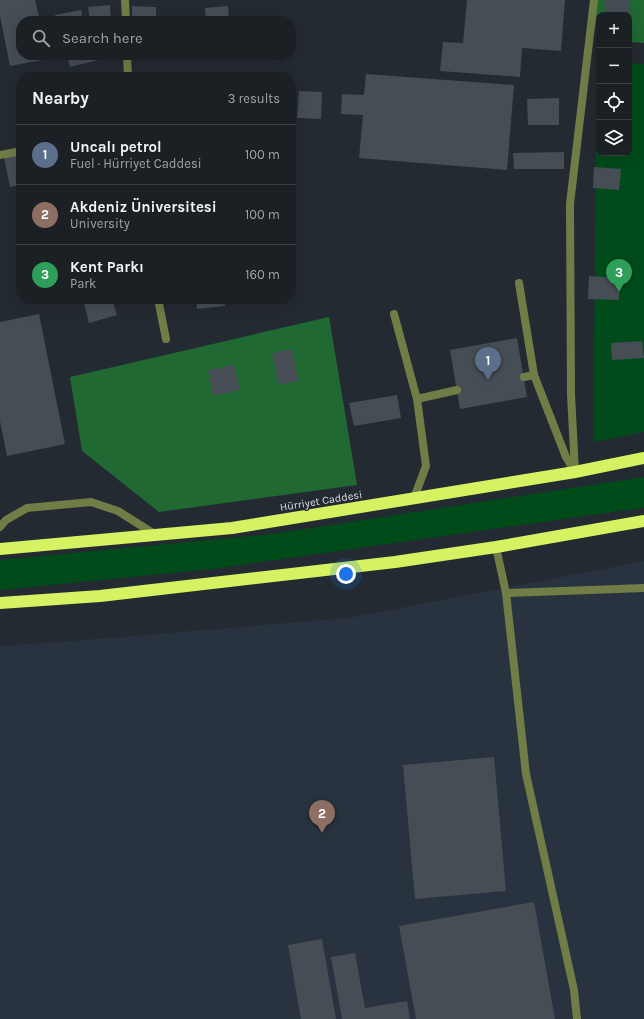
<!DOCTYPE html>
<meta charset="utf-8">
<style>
body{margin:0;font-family:Karla,sans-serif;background:#24282d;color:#f1f3f6}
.controls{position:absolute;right:12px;top:12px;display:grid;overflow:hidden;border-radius:8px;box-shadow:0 4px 16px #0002}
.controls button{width:36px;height:36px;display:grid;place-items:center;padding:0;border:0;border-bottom:1px solid #393e42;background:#1b2025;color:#f1f3f6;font:20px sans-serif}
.you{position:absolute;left:346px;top:574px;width:14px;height:14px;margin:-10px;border:3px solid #fff;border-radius:50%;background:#1a73e8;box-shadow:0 0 0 6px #1a73e833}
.badge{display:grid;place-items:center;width:26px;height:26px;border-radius:50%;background:#1a73e8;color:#fff;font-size:13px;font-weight:700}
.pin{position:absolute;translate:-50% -33px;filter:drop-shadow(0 1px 2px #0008)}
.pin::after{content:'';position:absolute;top:21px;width:14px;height:12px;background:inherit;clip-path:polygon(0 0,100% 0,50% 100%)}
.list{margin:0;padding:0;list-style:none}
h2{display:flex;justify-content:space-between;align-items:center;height:52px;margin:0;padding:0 16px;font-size:17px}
h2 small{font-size:13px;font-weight:400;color:#a0a3a7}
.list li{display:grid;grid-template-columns:26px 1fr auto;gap:12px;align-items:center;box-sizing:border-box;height:60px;padding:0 16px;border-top:1px solid #393e42}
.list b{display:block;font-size:15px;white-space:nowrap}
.list p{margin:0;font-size:13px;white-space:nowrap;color:#a0a3a7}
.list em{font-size:13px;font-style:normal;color:#a0a3a7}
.icon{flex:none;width:22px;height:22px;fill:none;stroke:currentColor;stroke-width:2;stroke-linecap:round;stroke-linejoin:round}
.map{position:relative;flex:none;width:644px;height:1019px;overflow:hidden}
.search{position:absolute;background:#1b2025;box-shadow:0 4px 16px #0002;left:16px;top:16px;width:280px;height:44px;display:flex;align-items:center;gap:10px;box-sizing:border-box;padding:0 14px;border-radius:16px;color:#a0a3a7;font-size:15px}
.panel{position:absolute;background:#1b2025;box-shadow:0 4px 16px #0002;left:16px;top:72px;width:280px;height:232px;border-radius:16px}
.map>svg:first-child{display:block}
.built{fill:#29333f}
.green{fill:#014b1b}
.forest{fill:#206933}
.building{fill:#464d55}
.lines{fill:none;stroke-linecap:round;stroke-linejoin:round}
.lane{stroke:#707d47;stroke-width:8}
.street{stroke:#707d47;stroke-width:8}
.highway{stroke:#d4f261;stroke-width:12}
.labels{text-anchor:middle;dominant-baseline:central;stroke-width:3;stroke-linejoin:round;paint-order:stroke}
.street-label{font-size:11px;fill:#dbdfe4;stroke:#242a31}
</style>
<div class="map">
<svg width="644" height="1019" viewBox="0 0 644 1019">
<rect width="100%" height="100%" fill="#242a31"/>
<path class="built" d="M644 561V1019H0V646L72 641 348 618Z"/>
<path class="green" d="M597 62H599V153H629V63L644 64V432L593 442Z
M644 477V508L627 510 521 525 212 569 0 590V560L272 534Z"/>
<path class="forest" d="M593 0H644V43L629 42V15H599V41H597Z
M329 317 357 485 159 512 82 451 70 377Z"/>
<path class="building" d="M0 0H35L40 21H21V55H46L47 59 10 66 0 16Z
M467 0H565L561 51 522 48 520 77 440 71 443 42 463 43Z
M604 0H629L631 18H629V15H606Z
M110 5 111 21H90L88 7Z
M132 6 156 7V21H132Z
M228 6 229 21H206L205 8Z
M81 10 83 21H56L55 15Z
M67 55H115V56L70 67Z
M366 74 514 85 507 170 359 158 363 115 341 114 342 94 364 95Z
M299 91 322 92 321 119 297 118Z
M559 98V125H528L527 99Z
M564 152V169H514L513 153Z
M21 154V185L10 187 4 158Z
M594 167 621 169 619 190 593 188Z
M589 276 620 278 619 300 588 299Z
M98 299H112L117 315 89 323 84 303Z
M196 299H224L225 306 197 309Z
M39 314 65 444 7 456 0 421V322Z
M517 338 527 397 460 409 450 350Z
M642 341 644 358 612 360 611 343Z
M292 349 298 381 279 385 272 353Z
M234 365 240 390 213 396 208 370Z
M397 395 401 418 354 426 349 403Z
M494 757 506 891 415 899 403 765Z
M534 902 555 1019H416L399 926Z
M322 939 336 1019H301L288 945Z
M355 953 365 1008 407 1001 410 1019H342L331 957Z"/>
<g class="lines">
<path class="lane" d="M519 283 534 375
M394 314 417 399
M524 377 534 375 566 457 575 472
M414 498 426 466 417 399 457 390
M0 527 6 520 27 508 91 502 118 511 156 535
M496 547 506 593"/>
<path class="street" d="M125 0 126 21
M127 55 128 77
M0 155 21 151
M158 299 166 339
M575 472 571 394 570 204 594 0
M577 1019 574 990 526 774 506 593 644 588"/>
<path class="highway" d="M0 549 232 528 575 472 644 458
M0 603 100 596 395 562 496 547 644 521"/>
</g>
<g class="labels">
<g class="street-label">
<text transform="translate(321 501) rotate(-9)">Hürriyet Caddesi</text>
</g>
</g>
</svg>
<div class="controls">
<button>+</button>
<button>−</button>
<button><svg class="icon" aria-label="locate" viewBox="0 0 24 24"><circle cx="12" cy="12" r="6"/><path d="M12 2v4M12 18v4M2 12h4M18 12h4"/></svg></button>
<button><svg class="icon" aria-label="layers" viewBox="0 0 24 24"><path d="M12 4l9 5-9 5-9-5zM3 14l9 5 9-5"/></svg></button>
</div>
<div class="you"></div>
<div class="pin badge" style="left:488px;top:380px;background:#5c6f8a">1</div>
<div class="pin badge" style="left:322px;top:833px;background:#8d6e63">2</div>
<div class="pin badge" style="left:619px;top:292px;background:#2e9e5b">3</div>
<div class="search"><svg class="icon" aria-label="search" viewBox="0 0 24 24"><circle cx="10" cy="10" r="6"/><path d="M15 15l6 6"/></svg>Search here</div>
<section class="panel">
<h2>Nearby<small>3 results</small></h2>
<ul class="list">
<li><span class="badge" style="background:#5c6f8a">1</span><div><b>Uncalı petrol</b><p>Fuel · Hürriyet Caddesi</p></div><em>100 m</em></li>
<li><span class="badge" style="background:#8d6e63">2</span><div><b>Akdeniz Üniversitesi</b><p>University</p></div><em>100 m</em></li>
<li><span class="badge" style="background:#2e9e5b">3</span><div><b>Kent Parkı</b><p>Park</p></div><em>160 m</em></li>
</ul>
</section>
</div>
